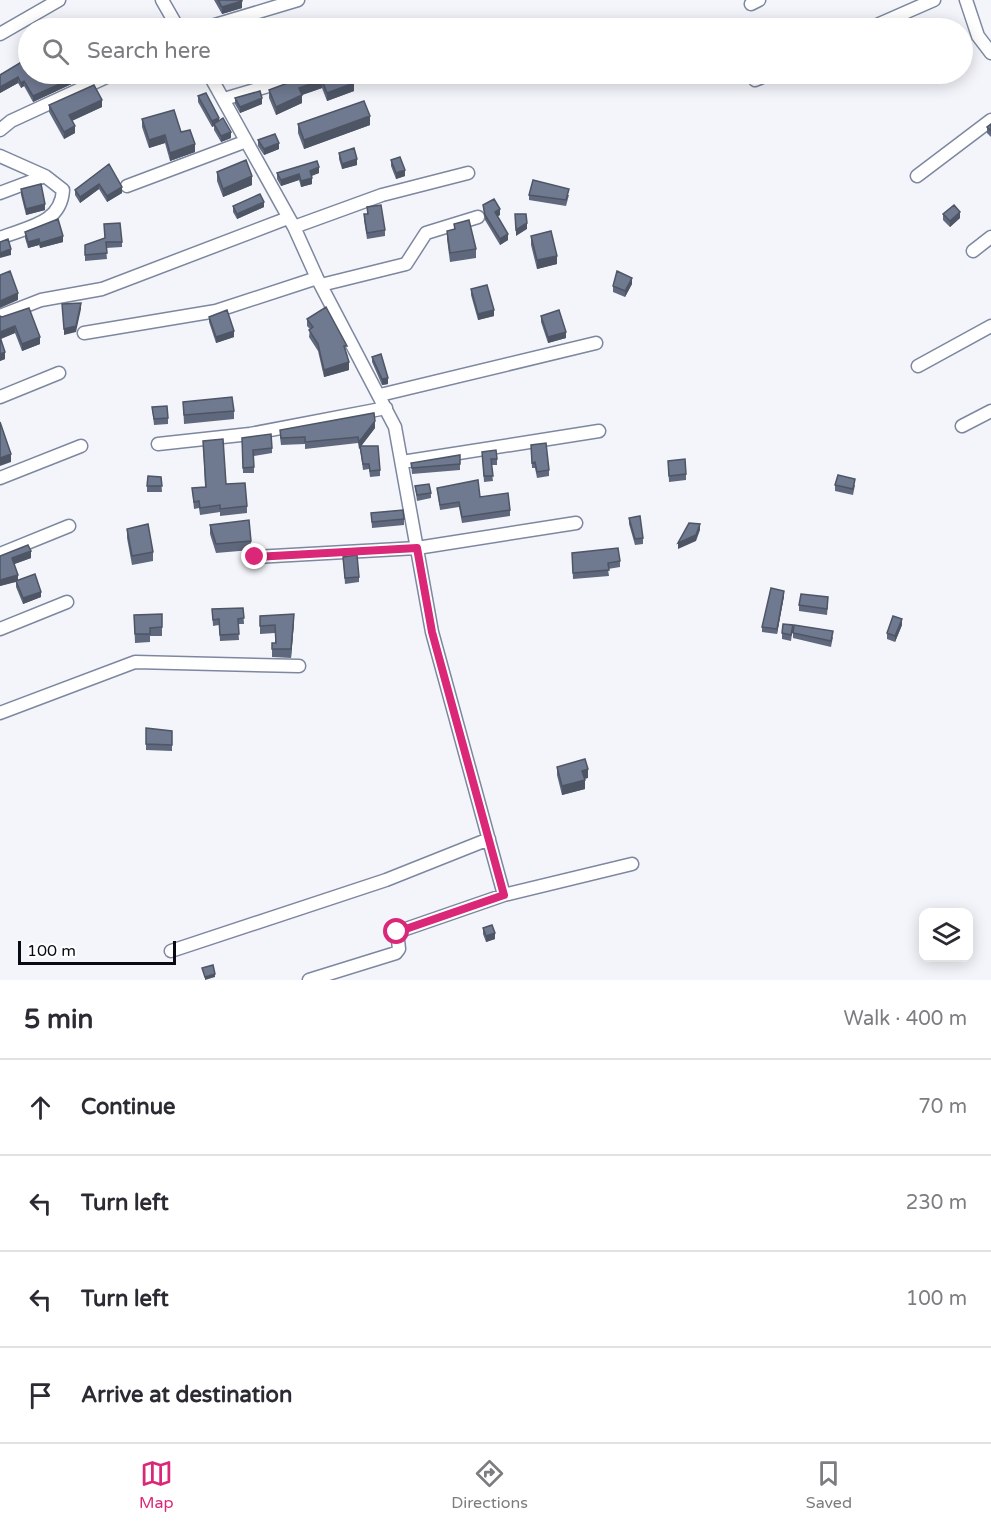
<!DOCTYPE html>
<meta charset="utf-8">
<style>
body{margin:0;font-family:"Varela Round",sans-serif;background:#f2f2f3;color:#2b2b33}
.controls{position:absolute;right:18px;bottom:18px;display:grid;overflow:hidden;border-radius:12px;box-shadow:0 3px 15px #0003}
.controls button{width:54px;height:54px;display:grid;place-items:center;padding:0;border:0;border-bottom:2px solid #e1e1e2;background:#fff;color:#2b2b33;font:30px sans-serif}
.scale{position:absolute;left:18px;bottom:15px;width:158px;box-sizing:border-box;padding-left:6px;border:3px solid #080b13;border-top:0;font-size:16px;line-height:21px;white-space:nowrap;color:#080b13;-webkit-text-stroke:4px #fff;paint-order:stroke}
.stop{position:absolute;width:18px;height:18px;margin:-14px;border:4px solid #db2777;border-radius:50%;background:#fff}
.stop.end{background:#db2777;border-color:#fff;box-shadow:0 2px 6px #0008}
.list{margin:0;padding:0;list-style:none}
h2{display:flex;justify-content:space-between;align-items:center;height:78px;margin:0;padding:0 24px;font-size:26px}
h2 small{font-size:20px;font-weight:400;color:#7c7c81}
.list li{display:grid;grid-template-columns:39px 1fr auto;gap:18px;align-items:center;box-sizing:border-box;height:96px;padding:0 24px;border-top:2px solid #e1e1e2}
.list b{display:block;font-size:22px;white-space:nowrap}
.list em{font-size:20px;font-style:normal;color:#7c7c81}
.icon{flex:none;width:33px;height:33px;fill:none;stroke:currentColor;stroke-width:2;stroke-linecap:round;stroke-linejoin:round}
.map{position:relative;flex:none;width:991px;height:980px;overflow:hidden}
.search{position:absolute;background:#fff;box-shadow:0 3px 15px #0003;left:18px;right:18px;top:18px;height:66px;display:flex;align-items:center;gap:15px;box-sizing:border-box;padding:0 21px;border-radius:33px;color:#7c7c81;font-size:22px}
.sheet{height:462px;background:#fff}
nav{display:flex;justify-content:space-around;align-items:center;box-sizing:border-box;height:84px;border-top:2px solid #e1e1e2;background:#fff;font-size:16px;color:#7c7c81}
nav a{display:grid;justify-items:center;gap:3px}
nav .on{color:#db2777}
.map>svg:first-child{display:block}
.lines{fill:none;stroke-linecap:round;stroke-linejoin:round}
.minor-casing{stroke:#7d879f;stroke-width:15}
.minor{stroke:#fff;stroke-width:12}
.wall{fill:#5f687c}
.shaded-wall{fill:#4e5565}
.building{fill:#6f7990;stroke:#4e5565;stroke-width:1.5}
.route{stroke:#db2777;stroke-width:8}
</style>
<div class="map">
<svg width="991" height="980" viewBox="0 0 991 980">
<rect width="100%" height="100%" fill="#f3f5fb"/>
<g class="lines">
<g class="minor-casing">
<path id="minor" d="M162 0 178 28
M966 0 978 36 991 53
M751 4 759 0
M205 28 298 0
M870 28 934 0
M0 34 59 0
M209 74 294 227 317 278 395 427 432 632 504 895
M755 80 770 74
M224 99 309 74
M0 130 11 121 113 74
M0 156 45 176 63 190C61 224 27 227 0 238
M917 176 991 120
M127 186 244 142
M0 193 45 176
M294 227 382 195 468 173
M973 251 991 237
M321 285 406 264 426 233 478 217
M0 316 41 300 102 289 288 218
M84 333 216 311 317 278
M918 366 991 326
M380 395 596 343
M0 397 59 373
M962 426 991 411
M158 444 250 434 386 408
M402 462 599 431
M0 478 81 446
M0 554 69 526
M255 557 417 548 576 523
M0 629 67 602
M0 713 135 662 299 666
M171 951 386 880 489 839
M309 980 396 953 399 949 397 932 504 895 632 864"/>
</g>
<use href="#minor" class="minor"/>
</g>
<path class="wall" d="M214 0H242V8L222 14Z
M312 74 354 91 327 101 322 88 302 95V103L276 115 269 98V90Z
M0 75 78 81 33 102 24 86 21 88 18 83 0 93Z
M198 96 219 121 231 138 221 142 214 130V126L212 127 198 102Z
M235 98 262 104 240 113 235 104Z
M49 105 102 107 72 121 75 133 64 139 49 112Z
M142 119 181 132 195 152 170 161 165 143 149 148 142 127Z
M298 124 370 125 304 149 298 133Z
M991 124V137L987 133V127Z
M258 140 279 149 264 155 258 146Z
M339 153 357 165 342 169 339 159Z
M391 160 405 176 396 179 391 166Z
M109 164 122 193 107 202 99 189 80 203 75 195V190Z
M217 172 252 185 223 197 217 181Z
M277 173H319L312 176V184L301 187 299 180 281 186 277 179Z
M21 189 45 210 26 215 21 195Z
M529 195H569L566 206 529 200Z
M483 205 500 215 497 216 508 240 500 245 485 220Z
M233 206 264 207 237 219 233 212Z
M367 207 385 230V236L367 239 364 220V214H367Z
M943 214 960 218 950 227 943 220Z
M454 224 476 249V258L450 262 447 239V231L454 229Z
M25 232 63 242 40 248 39 245 28 248 25 238Z
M531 236 557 264 537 269 531 245Z
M105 238 122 242V247L106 248 107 259 85 261V245Z
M632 284 625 297 613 292V286Z
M471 289 494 316 478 320 471 295Z
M0 316 40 344 22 351 15 333 1 339 5 359 0 361Z
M541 316 566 338 548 343 541 322Z
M209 317 234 337 216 343 209 322Z
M307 319 347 353 349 370 324 377 318 351 309 337 310 329 307 326Z
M372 357 388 384 382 385 372 362Z
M183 402 234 411V419L184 424Z
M152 407 168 418V424L154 425Z
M375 428 361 446 380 470V476L370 477 369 469 363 470 360 448 359 449 358 443 305 449V444L281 445 280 437V430Z
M242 438 272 448V453L254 456V473H243Z
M203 441 226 484 247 506V513L220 516V512L200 515 199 508 194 509 192 488 205 487Z
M531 445 549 470V476L537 478 535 468H532Z
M482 452 497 459V465H491L493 481 484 482Z
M668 461 686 474V480L669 482Z
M411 463 460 464V470L412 474Z
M161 477 162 492H147V486Z
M835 485H855L853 495 835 491Z
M415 486 431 493V498L417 501Z
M437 488 480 497 510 510V516L462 523 459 507 440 510Z
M371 513 404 519V525L372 528Z
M629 518 643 538V544L635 545 629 524Z
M210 525 251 541V550L216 553 210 534Z
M127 529 153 552V561L132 565 127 538Z
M572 553 620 561V567L608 569 609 576 573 579Z
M0 556 31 558 14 564 18 581 41 597 23 604 16 587V582L0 586Z
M343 557 359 577V582L345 584Z
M784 596 777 634 762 632V627Z
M828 603 827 615 799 611V605Z
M243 608 244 624H238L239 640 220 641 219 625 213 626 212 609Z
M134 615 162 627V636H150V642L135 643Z
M260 616 294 622 291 658 272 657V643H275V633L260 634Z
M793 625 791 641 782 639V633Z
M902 625 895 642 887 639V633Z
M793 633 833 637 831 647 793 638Z
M146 728 172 731V751L146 750Z
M557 767 588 778 584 779 585 789 562 795 557 775Z
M483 928 495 939 486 942 483 934Z"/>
<path class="shaded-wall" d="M242 1V8L222 14V7Z
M78 76V81L33 102V96Z
M18 77V83L0 93V87Z
M322 80V88L299 96V88Z
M24 81V86L21 88V83Z
M354 83V91L327 101V93Z
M302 95V103L276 115V107Z
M262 98V104L240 113V107Z
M102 100V107L69 122V115Z
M370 116V125L304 149V140Z
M219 118V124H214V126L212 127V121Z
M75 126V133L64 139V132Z
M231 132V138L221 142V136Z
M165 135V143L149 148V140Z
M279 143V149L264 155V149Z
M195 144V152L170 161V153Z
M357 159V165L342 169V164Z
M319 167V173L310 176V171Z
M405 170V176L396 179V173Z
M299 174V180L281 186V180Z
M252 176V185L223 197V189Z
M312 178V184L301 187V181Z
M99 184V189L80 203V197Z
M122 187V193L107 202V196Z
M264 202V207L237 219V214Z
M45 204V210L26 215V209Z
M500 209V215L495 218V212Z
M960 212V218L950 227V221Z
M527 223V229L516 236V230Z
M508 234V240L500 245V239Z
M63 236V242L40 248V243Z
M39 239V245L28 248V242Z
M11 249V255L0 258V253Z
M557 256V264L537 269V260Z
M632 278V284L625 297V291Z
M18 293V300L0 308V301Z
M81 303V309L76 332 64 335V329Z
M494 310V316L478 320V314Z
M15 326V333L0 339V332Z
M234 331V337L216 343V337Z
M566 332V338L548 343V337Z
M40 337V344L22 351V344Z
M5 352V359L0 361V354Z
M349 362V370L324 377V370Z
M388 378V384L382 385V379Z
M375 421V428L359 449V442Z
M11 454V462L0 466V458Z
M700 524V530L696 541 678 549V543Z
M31 551V558L12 565V558Z
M18 575V581L0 586V580Z
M784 591V596L777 634V629Z
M41 592V597L23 604V598Z
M294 614V622L291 658V649Z
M902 619V625L895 642V636Z
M588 769V778L582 779V771Z
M585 780V789L562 795V786Z
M495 933V939L486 942V936Z
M215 974V977L205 980V977Z"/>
<path class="building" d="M218 0H242V1L222 7Z
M28 58V74H76L78 76 33 96 24 81 21 83 18 77 0 87V75Z
M312 74H351L354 83 327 93 322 80 299 88 302 95 276 107 269 90Z
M94 85 102 100 69 115 75 126 64 132 49 105Z
M260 91 262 98 240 107 235 98Z
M206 93 219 118 212 121 198 96Z
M364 101 370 116 304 140 298 124Z
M174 110 181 132 190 130 195 144 170 153 165 135 149 140 142 119Z
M223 118 231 132 221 136 214 124Z
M991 124V131L987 127Z
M275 134 279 143 264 149 258 140Z
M354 148 357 159 342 164 339 153Z
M400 157 405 170 396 173 391 160Z
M246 160 252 176 223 189 217 172Z
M317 161 319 167 310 171 312 178 301 181 299 174 281 180 277 173Z
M109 164 122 187 107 196 99 184 80 197 75 190Z
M533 180 569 189 566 200 529 195Z
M41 184 45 204 26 209 21 189Z
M260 194 264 202 237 214 233 206Z
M494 199 500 209 495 212 508 234 500 239 485 215 483 205Z
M381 205 385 230 367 233 364 214H368L367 207Z
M954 205 960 212 950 221 943 214Z
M515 214H526L527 223 516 230Z
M58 219 63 236 40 243 39 239 28 242 25 232Z
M469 220 476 249 450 253 447 231 455 229 454 224Z
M120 223 122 242H106L107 253 85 255V245L105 238 104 224Z
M551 231 557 256 537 260 531 236Z
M8 239 11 249 0 253V242Z
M10 271 18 293 0 301V275Z
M617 271 632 278 625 291 613 286Z
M487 285 494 310 478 314 471 289Z
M81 303 76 326 64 329 62 304Z
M326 307 347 346H344L349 362 324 370 318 344 309 330 313 327 307 319Z
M29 308 40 337 22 344 15 326 0 332V316L2 317Z
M227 310 234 331 216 337 209 317Z
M559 310 566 332 548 337 541 316Z
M0 337 5 352 0 354Z
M381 354 388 378 382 379 372 357Z
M232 397 234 411 184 415 183 402Z
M167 406 168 418 154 419 152 407Z
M374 413 375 421 359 442 358 437 305 442V437L281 438 280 430Z
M0 422 11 454 0 458Z
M271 434 272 448 253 450 254 467 243 468 242 438Z
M223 439 226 484 245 483 247 506 220 509V505L200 508 199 501 194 502 192 488 206 487 203 441Z
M546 443 549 470 537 472 535 462 532 463 531 445Z
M360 446H378L380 470 370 471 369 464H363Z
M496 450 497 459H491L493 476H484L482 452Z
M460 455V464L412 468 411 463Z
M685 459 686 474 669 476 668 461Z
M838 475 855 479 853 489 835 485Z
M148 476 161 477 162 486H147Z
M478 480 480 497 508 493 510 510 462 517 459 502 440 505 437 488Z
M429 484 431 493 417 495 415 486Z
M403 510 404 519 372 522 371 513Z
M640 516 643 538 635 539 629 518Z
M249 520 251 541 216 544 210 525Z
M689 523 700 524 696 535 678 543Z
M148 524 153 552 132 556 127 529Z
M28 545 31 551 12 558 18 575 0 580V556Z
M618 548 620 561 608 563 609 570 573 573 572 553Z
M357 555 359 577 345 578 343 557Z
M35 574 41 592 23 598 16 581Z
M771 588 784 591 777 629 762 627Z
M801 594 828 597 827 609 799 605Z
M243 608 244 618 238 619 239 634 220 635 219 619 213 620 212 609Z
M162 614V627L150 628V634H135L134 615Z
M294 614 291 649H272V643H276L275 625 260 626V616Z
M893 616 902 619 895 636 887 633Z
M783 624 793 625 791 635 782 633Z
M794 625 833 631 831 641 793 633Z
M146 728 172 731V745L146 744Z
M585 759 588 769 582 771 585 780 562 786 557 767Z
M492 925 495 933 486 936 483 928Z
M213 965 215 974 205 977 202 968Z"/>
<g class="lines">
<path class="route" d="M255 557 417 548 432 632 504 895 397 932"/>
</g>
</svg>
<div class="controls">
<button><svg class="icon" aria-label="layers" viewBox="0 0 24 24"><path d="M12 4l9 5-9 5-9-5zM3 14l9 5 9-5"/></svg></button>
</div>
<div class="scale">100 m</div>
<div class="stop" style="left:397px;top:932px"></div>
<div class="stop end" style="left:255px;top:557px"></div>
<div class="search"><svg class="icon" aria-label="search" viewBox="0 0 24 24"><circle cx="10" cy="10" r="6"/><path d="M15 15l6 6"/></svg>Search here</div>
</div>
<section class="sheet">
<h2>5 min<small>Walk · 400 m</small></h2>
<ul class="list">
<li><svg class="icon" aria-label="ahead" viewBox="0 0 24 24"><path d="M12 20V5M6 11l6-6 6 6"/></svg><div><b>Continue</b></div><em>70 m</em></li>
<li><svg class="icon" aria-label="left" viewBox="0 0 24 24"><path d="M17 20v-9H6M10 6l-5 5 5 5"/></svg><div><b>Turn left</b></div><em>230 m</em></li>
<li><svg class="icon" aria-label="left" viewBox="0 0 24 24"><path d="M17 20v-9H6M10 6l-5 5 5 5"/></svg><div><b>Turn left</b></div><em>100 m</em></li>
<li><svg class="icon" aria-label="arrive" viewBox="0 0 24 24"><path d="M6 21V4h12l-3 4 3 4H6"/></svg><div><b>Arrive at destination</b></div></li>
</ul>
</section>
<nav>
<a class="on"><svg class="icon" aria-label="map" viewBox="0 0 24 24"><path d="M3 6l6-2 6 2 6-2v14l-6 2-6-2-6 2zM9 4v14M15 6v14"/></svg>Map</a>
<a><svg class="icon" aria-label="directions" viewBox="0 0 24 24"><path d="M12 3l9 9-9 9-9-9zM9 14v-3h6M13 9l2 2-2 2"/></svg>Directions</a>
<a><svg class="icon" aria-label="saved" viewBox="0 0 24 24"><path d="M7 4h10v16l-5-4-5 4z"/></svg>Saved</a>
</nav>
